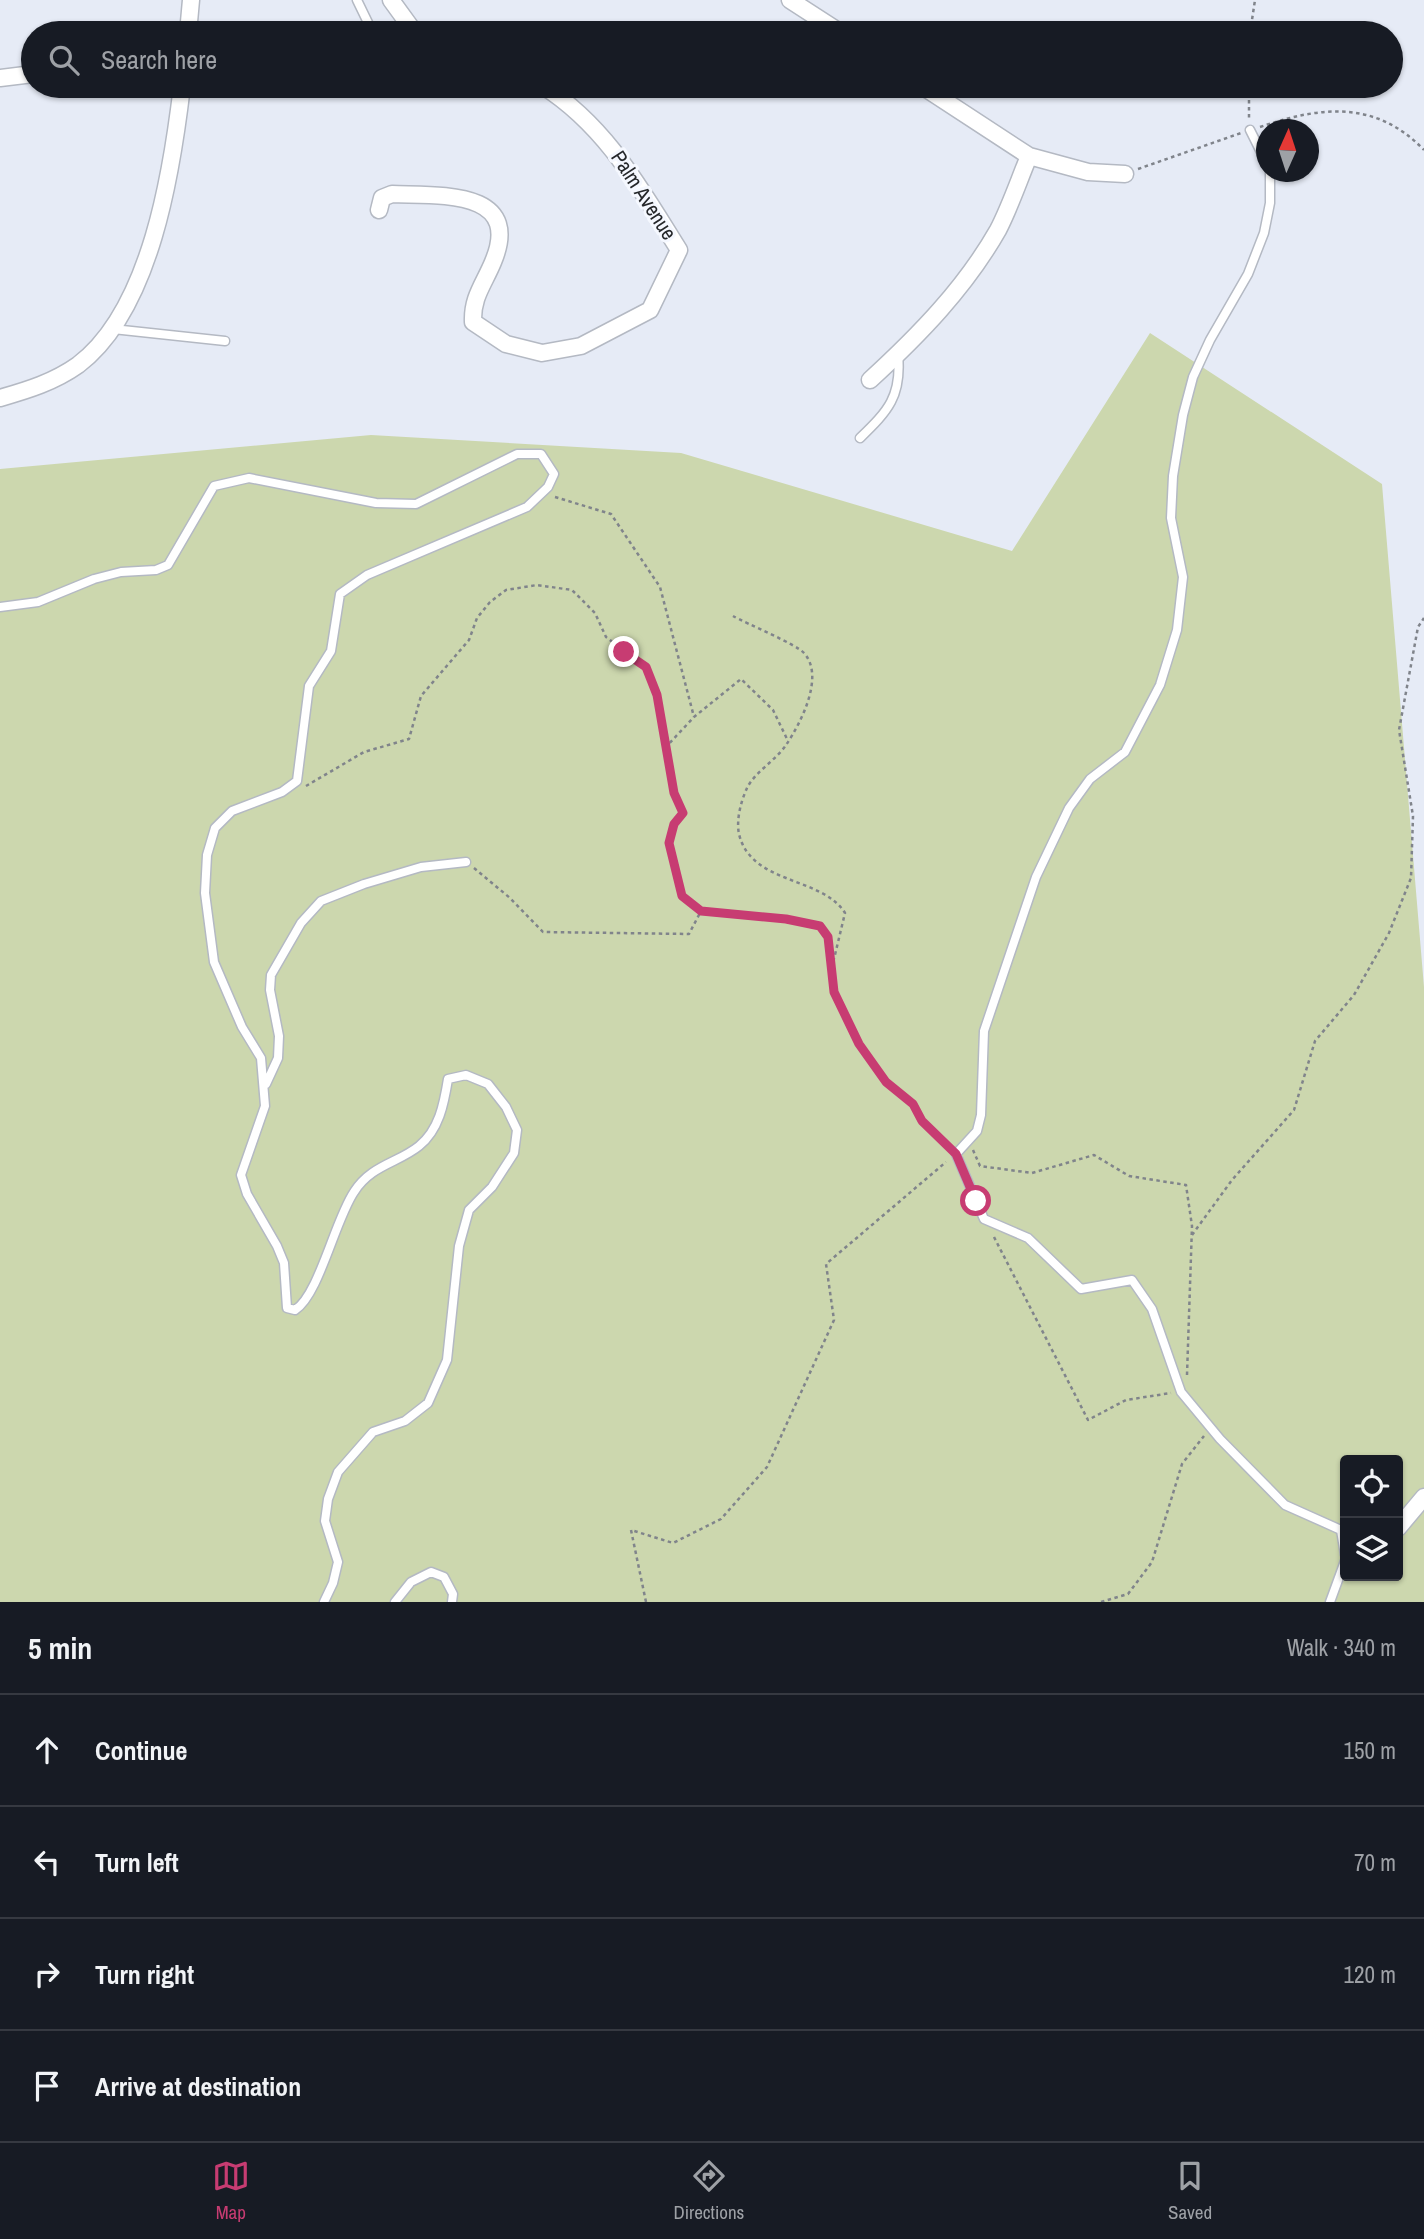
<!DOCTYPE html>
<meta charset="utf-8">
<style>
body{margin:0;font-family:"Archivo Narrow",sans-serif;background:#242831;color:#f1f3f6}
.controls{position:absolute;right:21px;bottom:21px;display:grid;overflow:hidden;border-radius:7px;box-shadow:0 2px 5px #0004}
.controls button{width:63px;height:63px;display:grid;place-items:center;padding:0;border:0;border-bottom:2px solid #363941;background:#171b24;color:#f1f3f6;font:35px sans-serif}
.compass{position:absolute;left:1256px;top:119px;width:63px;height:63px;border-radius:50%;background:#171b24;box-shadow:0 2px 5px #0004;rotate:3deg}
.stop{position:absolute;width:21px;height:21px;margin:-16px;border:5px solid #c73c72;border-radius:50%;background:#fff}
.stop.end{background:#c73c72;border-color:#fff;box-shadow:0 2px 7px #0008}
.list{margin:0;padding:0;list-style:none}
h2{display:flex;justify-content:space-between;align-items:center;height:91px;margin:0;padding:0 28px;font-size:30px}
h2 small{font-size:23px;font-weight:400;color:#9ea1a6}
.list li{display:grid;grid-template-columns:46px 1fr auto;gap:21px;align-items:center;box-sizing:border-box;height:112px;padding:0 28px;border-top:2px solid #363941}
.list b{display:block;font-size:26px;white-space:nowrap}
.list em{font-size:23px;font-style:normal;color:#9ea1a6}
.icon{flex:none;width:38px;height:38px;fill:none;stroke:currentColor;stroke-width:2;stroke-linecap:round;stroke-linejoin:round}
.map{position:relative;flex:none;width:1424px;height:1602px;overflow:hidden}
.search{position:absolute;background:#171b24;box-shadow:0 2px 5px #0004;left:21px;right:21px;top:21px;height:77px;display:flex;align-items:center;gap:18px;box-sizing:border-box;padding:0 24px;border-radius:38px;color:#9ea1a6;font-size:26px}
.sheet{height:539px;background:#171b24}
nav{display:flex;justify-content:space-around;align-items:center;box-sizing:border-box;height:98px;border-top:2px solid #363941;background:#171b24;font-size:19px;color:#9ea1a6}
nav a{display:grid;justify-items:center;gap:4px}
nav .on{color:#c73c72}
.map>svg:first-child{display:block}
.green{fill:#ccd7ae;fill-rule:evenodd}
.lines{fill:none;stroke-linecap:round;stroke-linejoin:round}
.service-casing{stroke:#b4b9c3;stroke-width:11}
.minor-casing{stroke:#b4b9c3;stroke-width:19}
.path{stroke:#80848b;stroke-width:2.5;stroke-dasharray:3.5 3.5;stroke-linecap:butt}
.service{stroke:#fff;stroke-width:8}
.minor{stroke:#fff;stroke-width:16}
.route{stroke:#c73c72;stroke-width:9}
.labels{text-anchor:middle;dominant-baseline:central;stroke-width:6;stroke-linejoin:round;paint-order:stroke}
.street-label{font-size:21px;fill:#26282b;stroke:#f5f8ff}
</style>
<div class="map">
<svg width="1424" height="1602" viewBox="0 0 1424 1602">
<rect width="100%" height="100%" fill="#e6ebf6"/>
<path class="green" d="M1150 333 1382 484 1424 987V1602H0V469L371 435 681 453 1012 551ZM1345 1460H1398V1576H1345Z"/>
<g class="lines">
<g class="service-casing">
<path id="service" d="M357 0 373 33
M1250 130 1266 162
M1270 172V203L1264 233 1248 274 1210 340 1193 377 1183 415 1173 476 1171 518 1183 577 1177 630 1160 685 1125 752 1090 779 1069 808 1036 877 984 1031 981 1115 977 1131 956 1154 984 1219 1028 1238 1081 1289 1132 1280 1152 1309 1181 1392 1220 1439 1285 1505 1341 1530 1345 1555
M113 329 225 341
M860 438C888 411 902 396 898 355
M0 607 38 602 94 579 121 572 156 570 168 565 214 486 249 478 376 503 416 504 517 454H541L554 474 548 487 527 507 367 575 340 594 331 651 309 686 297 781 282 792 232 811 215 828 207 855 205 893 214 962 242 1027 261 1058 265 1106 241 1175 247 1194 277 1246 284 1263 287 1308 295 1310C319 1295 335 1220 354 1192 371 1165 398 1163 419 1146 439 1130 444 1104 448 1079L466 1075 488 1084 506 1107 517 1130 514 1153 492 1187 469 1210 459 1246 447 1360 428 1403 405 1421 373 1432 338 1472 328 1499 325 1521 338 1562 333 1583 324 1602
M266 1084 278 1058 279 1036 270 990 271 975 301 923 321 901 364 884 421 867 466 862
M395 1602 411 1582 431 1572 444 1577 453 1594 452 1602
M1330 1602 1345 1561"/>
</g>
<g class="minor-casing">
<path id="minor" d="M391 0 415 33
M790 0 841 33
M188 33 191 0
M0 78 33 74
M922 86 1029 156 1088 172 1125 174
M379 210 382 198 392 194C437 196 524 188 493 262 484 284 472 297 473 322L506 344 542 353 581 346 650 310 679 250C640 188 606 126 543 86
M870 380C919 335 965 288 998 230 1010 207 1019 180 1029 156
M0 398C28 390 54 382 78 365 151 310 172 171 182 86
M1398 1528 1424 1497"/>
</g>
<path class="path" d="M1250 33 1255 0
M1249 86V120
M1260 127C1321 106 1376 100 1424 150
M1138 169 1241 133
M555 497 611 514 660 587 694 717
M733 616C747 624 796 644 804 653 825 676 801 723 786 745 776 760 755 772 747 788 741 801 736 820 739 834 751 885 822 876 845 913L834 959
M665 748 694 717 741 679 773 710 788 741
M306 786 364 752 409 739 421 696 469 640 477 618 490 602 506 590 537 585 572 590 595 613 606 637 646 667 657 695 674 793 683 813 674 824 669 843 682 896 701 911 786 919 820 926 828 937 834 992 859 1044 886 1082 913 1104 921 1121 947 1147
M474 868 510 898 543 932 689 934 701 911
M973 1150 980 1166 1032 1173 1094 1155 1129 1176 1186 1185 1192 1226 1187 1375
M1192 1235 1232 1180 1294 1110 1315 1041 1354 995 1389 933 1411 878 1413 816 1399 730 1418 627 1424 618
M994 1237 1088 1420 1126 1400 1171 1393
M646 1602 631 1530 673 1543 721 1519 767 1467 834 1320 826 1264 946 1162
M1101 1602 1128 1594 1152 1562 1182 1464 1204 1436"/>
<use href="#service" class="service"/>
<use href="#minor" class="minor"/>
</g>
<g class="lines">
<path class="route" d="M624 652 646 667 657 695 674 793 683 813 674 824 669 843 682 896 701 911 786 919 820 926 828 937 834 992 859 1044 886 1082 913 1104 922 1121 956 1154 976 1201"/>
</g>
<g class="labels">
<g class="street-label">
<text transform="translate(644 195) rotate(57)">Palm Avenue</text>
</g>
</g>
</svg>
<div class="controls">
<button><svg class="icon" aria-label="locate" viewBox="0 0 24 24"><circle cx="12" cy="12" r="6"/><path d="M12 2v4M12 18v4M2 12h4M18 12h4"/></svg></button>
<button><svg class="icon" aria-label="layers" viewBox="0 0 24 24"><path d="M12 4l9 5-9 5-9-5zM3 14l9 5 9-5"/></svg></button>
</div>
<svg class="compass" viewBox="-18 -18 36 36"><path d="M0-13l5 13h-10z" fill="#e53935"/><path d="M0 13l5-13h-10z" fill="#9ea1a6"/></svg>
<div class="stop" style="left:976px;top:1201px"></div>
<div class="stop end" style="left:624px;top:652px"></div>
<div class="search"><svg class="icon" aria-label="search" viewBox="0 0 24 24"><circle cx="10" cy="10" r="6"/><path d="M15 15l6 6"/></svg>Search here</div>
</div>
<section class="sheet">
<h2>5 min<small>Walk · 340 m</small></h2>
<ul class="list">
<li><svg class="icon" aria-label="ahead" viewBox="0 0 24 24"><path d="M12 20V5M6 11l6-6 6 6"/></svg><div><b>Continue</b></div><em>150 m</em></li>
<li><svg class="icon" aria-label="left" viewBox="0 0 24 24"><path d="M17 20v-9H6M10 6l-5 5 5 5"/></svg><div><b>Turn left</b></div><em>70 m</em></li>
<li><svg class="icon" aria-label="right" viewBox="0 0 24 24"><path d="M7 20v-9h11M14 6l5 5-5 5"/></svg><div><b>Turn right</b></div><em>120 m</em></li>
<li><svg class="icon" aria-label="arrive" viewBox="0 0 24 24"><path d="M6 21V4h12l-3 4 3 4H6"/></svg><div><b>Arrive at destination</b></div></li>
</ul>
</section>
<nav>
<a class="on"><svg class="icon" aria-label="map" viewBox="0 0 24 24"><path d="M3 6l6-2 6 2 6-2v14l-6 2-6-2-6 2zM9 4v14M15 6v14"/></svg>Map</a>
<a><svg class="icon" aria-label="directions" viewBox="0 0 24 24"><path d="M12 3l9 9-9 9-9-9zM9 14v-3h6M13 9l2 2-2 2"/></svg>Directions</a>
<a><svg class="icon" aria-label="saved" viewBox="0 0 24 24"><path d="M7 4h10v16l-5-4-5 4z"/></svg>Saved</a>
</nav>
